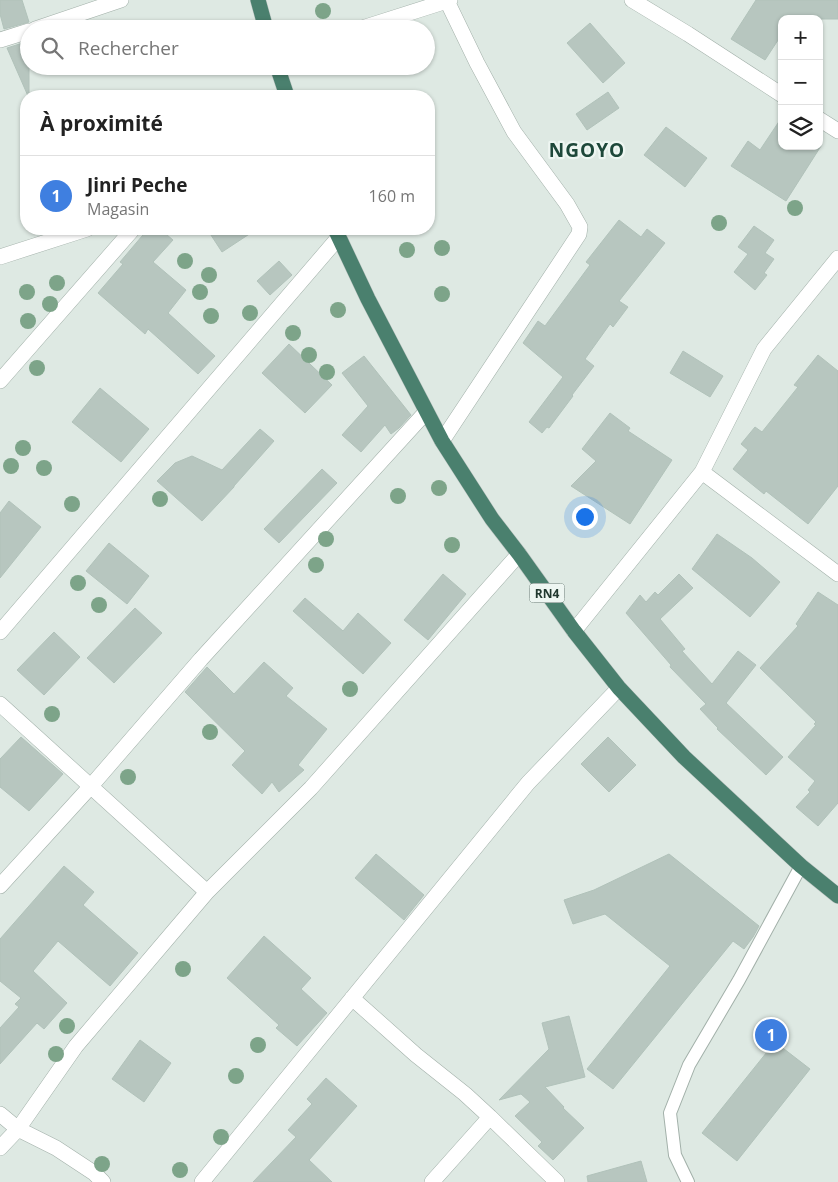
<!DOCTYPE html>
<html lang="fr">
<meta charset="utf-8">
<style>
body{margin:0;font-family:"Open Sans",sans-serif;background:#f2f2f2;color:#222}
.controls{position:absolute;right:15px;top:15px;display:grid;overflow:hidden;border-radius:10px;box-shadow:0 1px 4px #0004}
.controls button{width:45px;height:45px;display:grid;place-items:center;padding:0;border:0;border-bottom:1px solid #e0e0e0;background:#fff;color:#222;font:25px sans-serif}
.you{position:absolute;left:584px;top:516px;width:18px;height:18px;margin:-12px;border:4px solid #fff;border-radius:50%;background:#1a73e8;box-shadow:0 0 0 8px #1a73e833}
.badge{display:grid;place-items:center;width:32px;height:32px;border-radius:50%;background:#d93025;color:#fff;font-size:16px;font-weight:700}
.pin{position:absolute;translate:-50% -50%;border:2px solid #fff;box-shadow:0 1px 5px #0006}
.list{margin:0;padding:0;list-style:none}
h2{display:flex;justify-content:space-between;align-items:center;height:65px;margin:0;padding:0 20px;font-size:21px}
h2 small{font-size:16px;font-weight:400;color:#767676}
.list li{display:grid;grid-template-columns:32px 1fr auto;gap:15px;align-items:center;box-sizing:border-box;height:80px;padding:0 20px;border-top:1px solid #e0e0e0}
.list b{display:block;font-size:19px;white-space:nowrap}
.list p{margin:0;font-size:16px;white-space:nowrap;color:#767676}
.list em{font-size:16px;font-style:normal;color:#767676}
.icon{flex:none;width:28px;height:28px;fill:none;stroke:currentColor;stroke-width:2;stroke-linecap:round;stroke-linejoin:round}
.map{position:relative;flex:none;width:838px;height:1182px;overflow:hidden}
.search{position:absolute;background:#fff;box-shadow:0 1px 4px #0004;left:20px;top:20px;width:415px;height:55px;display:flex;align-items:center;gap:12px;box-sizing:border-box;padding:0 18px;border-radius:28px;color:#767676;font-size:19px}
.panel{position:absolute;background:#fff;box-shadow:0 1px 4px #0004;left:20px;top:90px;width:415px;height:145px;border-radius:20px}
.map>svg:first-child{display:block}
.building{fill:#b7c6bf;stroke:#b1c2ba}
.lines{fill:none;stroke-linecap:round;stroke-linejoin:round}
.service-casing{stroke:#a2b0a9;stroke-width:14}
.minor-casing{stroke:#a2b0a9;stroke-width:16}
.trunk-casing{stroke:#bcc3c1;stroke-width:16}
.service{stroke:#fff;stroke-width:12}
.minor{stroke:#fff;stroke-width:15}
.trunk{stroke:#4a806e;stroke-width:15}
.tree{fill:#7da489}
.labels{text-anchor:middle;dominant-baseline:central;stroke-width:4.5;stroke-linejoin:round;paint-order:stroke}
.shield{fill:#eef6f2;stroke:#5e716a;stroke-width:1}
.shield-label{font-size:12px;font-weight:bold;fill:#21382f}
.district-label{font-size:19px;font-weight:bold;letter-spacing:1px;fill:#1e483a;stroke:#eef6f2}
</style>
<div class="map">
<svg width="838" height="1182" viewBox="0 0 838 1182">
<rect width="100%" height="100%" fill="#dee9e3"/>
<path class="building" d="M0 0H22L29 22 4 29 0 14Z
M756 0H838V19H782V34L765 60 731 39Z
M590 23 625 63 603 83 567 43Z
M29 41V96H28L7 48Z
M608 92 619 108 587 130 576 114Z
M782 117V146H821L786 201 731 166 748 141 760 150Z
M666 127 707 158 685 187 644 155Z
M619 220 641 237 647 229 665 243 619 301 628 307 613 327 610 324 585 359 594 366 572 395 573 396 549 428 547 427 542 433 529 422 563 377 523 343 538 321 545 326 590 265 586 262Z
M754 226 774 240 765 253 774 259 764 273 767 275 755 290 734 272 748 254 738 247Z
M148 229H160L173 240 153 262 186 290 168 313 215 356 198 374 148 329 145 334 98 293 123 264 120 262Z
M207 229H257L222 252Z
M279 261 292 275 270 295 257 281Z
M289 344 332 385 305 413 262 373Z
M683 351 723 376 710 397 670 373Z
M818 355 838 371V486L808 524 766 491 764 494 733 469 748 450 741 444 755 427 762 432 798 387 794 385Z
M364 356 411 415 399 428 391 434 385 425 361 452 342 435 368 406 342 373Z
M100 388 149 429 121 462 72 422Z
M610 413 630 428 628 431 672 460 630 524 571 486 596 461 582 449Z
M260 429 274 441 234 486V487L202 521 157 481 175 463 192 456 222 470Z
M322 469 337 483 279 543 264 529Z
M9 501 41 527 0 578V513Z
M717 534 752 558 780 582 750 617 692 569Z
M109 543 149 576 127 604 86 571Z
M443 574 466 594 428 640 404 620Z
M679 574 693 588 660 619 685 649 682 651 712 684 738 651 756 665 726 703 783 757 766 775 717 729 718 728 700 709 706 704 670 667 671 665 626 613 640 595 646 602 655 592 658 595Z
M818 592 838 605V803L818 826 796 807 810 792 808 790 815 781 788 757 816 725 814 724 816 722 760 668 798 626 796 624Z
M305 598 343 631 358 613 391 643 363 674 293 611Z
M135 608 162 633 114 683 87 658Z
M54 632 80 657 44 695 17 670Z
M264 662 293 688 286 696 327 729 298 765 304 770 279 792 272 782 262 794 232 765 245 751 185 692 207 667 234 694Z
M21 737 63 774 29 811 0 787V759Z
M608 737 636 765 609 792 581 764Z
M376 854 424 895 404 920 355 878Z
M669 854 759 926 753 937 744 949 733 941 613 1089 587 1069 670 966 605 914 573 924 564 900 594 890Z
M64 866 94 892 83 905 138 953 110 986 58 941 33 971 67 1003 44 1029 37 1023 0 1064V1028L19 1007 15 1004 21 998 0 981V939Z
M264 936 311 978 301 989 327 1013 297 1046 276 1028 279 1025 227 978Z
M569 1016 585 1077 545 1087 564 1107 563 1108 584 1128 553 1160 538 1146 542 1142 515 1116 530 1102 521 1094 499 1100 549 1049 542 1023Z
M140 1040 171 1063 144 1102 112 1079Z
M775 1042 810 1069 737 1161 702 1133Z
M326 1078 357 1106 309 1160 332 1182H253L296 1137 288 1130 312 1104 307 1099Z
M641 1161 647 1182H588L587 1176Z"/>
<g class="lines">
<g class="service-casing">
<path id="service" d="M688 1182 675 1155 670 1113 689 1065 739 980 801 866"/>
</g>
<g class="minor-casing">
<path id="minor" d="M632 0 688 34 782 95
M35 29 121 0
M359 29 450 0
M0 40 29 31
M819 119 838 131
M0 257 87 229
M0 381 133 229
M442 441 579 234 580 227 567 204 514 132 477 63 447 1
M702 472 838 574
M574 631 702 472 764 349 838 258
M0 632 339 237
M0 704 207 892
M0 886 91 786 201 659 426 412
M352 998 416 1055 465 1094 490 1117 557 1182
M0 1114 18 1129 56 1148 94 1173 103 1182
M0 1148 18 1129 76 1046 207 892 311 788 519 554
M202 1182 528 783 619 688
M432 1182 490 1117"/>
</g>
<g class="trunk-casing">
<path id="trunk" d="M258 0 266 29
M277 66 287 96
M335 229 368 299 442 441 492 519 519 554 574 631 619 688 684 757 801 866 838 896"/>
</g>
<use href="#service" class="service"/>
<use href="#minor" class="minor"/>
<use href="#trunk" class="trunk"/>
</g>
<g class="tree">
<circle cx="323" cy="11" r="8"/>
<circle cx="795" cy="208" r="8"/>
<circle cx="719" cy="223" r="8"/>
<circle cx="442" cy="248" r="8"/>
<circle cx="407" cy="250" r="8"/>
<circle cx="185" cy="261" r="8"/>
<circle cx="209" cy="275" r="8"/>
<circle cx="57" cy="283" r="8"/>
<circle cx="27" cy="292" r="8"/>
<circle cx="200" cy="292" r="8"/>
<circle cx="442" cy="294" r="8"/>
<circle cx="50" cy="304" r="8"/>
<circle cx="338" cy="310" r="8"/>
<circle cx="250" cy="313" r="8"/>
<circle cx="211" cy="316" r="8"/>
<circle cx="28" cy="321" r="8"/>
<circle cx="293" cy="333" r="8"/>
<circle cx="309" cy="355" r="8"/>
<circle cx="37" cy="368" r="8"/>
<circle cx="327" cy="372" r="8"/>
<circle cx="23" cy="448" r="8"/>
<circle cx="11" cy="466" r="8"/>
<circle cx="44" cy="468" r="8"/>
<circle cx="439" cy="488" r="8"/>
<circle cx="398" cy="496" r="8"/>
<circle cx="160" cy="499" r="8"/>
<circle cx="72" cy="504" r="8"/>
<circle cx="326" cy="539" r="8"/>
<circle cx="452" cy="545" r="8"/>
<circle cx="316" cy="565" r="8"/>
<circle cx="78" cy="583" r="8"/>
<circle cx="99" cy="605" r="8"/>
<circle cx="350" cy="689" r="8"/>
<circle cx="52" cy="714" r="8"/>
<circle cx="210" cy="732" r="8"/>
<circle cx="128" cy="777" r="8"/>
<circle cx="183" cy="969" r="8"/>
<circle cx="67" cy="1026" r="8"/>
<circle cx="258" cy="1045" r="8"/>
<circle cx="56" cy="1054" r="8"/>
<circle cx="236" cy="1076" r="8"/>
<circle cx="221" cy="1137" r="8"/>
<circle cx="102" cy="1164" r="8"/>
<circle cx="180" cy="1170" r="8"/>
</g>
<g class="labels">
<rect class="shield" x="529.5" y="583.5" width="35" height="19" rx="4"/>
<g class="shield-label">
<text x="547" y="593">RN4</text>
</g>
<g class="district-label">
<text x="587" y="150">NGOYO</text>
</g>
</g>
</svg>
<div class="controls">
<button>+</button>
<button>−</button>
<button><svg class="icon" aria-label="layers" viewBox="0 0 24 24"><path d="M12 4l9 5-9 5-9-5zM3 14l9 5 9-5"/></svg></button>
</div>
<div class="you"></div>
<div class="pin badge" style="left:771px;top:1035px;background:#3f7fe0">1</div>
<div class="search"><svg class="icon" aria-label="search" viewBox="0 0 24 24"><circle cx="10" cy="10" r="6"/><path d="M15 15l6 6"/></svg>Rechercher</div>
<section class="panel">
<h2>À proximité<small></small></h2>
<ul class="list">
<li><span class="badge" style="background:#3f7fe0">1</span><div><b>Jinri Peche</b><p>Magasin</p></div><em>160 m</em></li>
</ul>
</section>
</div>
